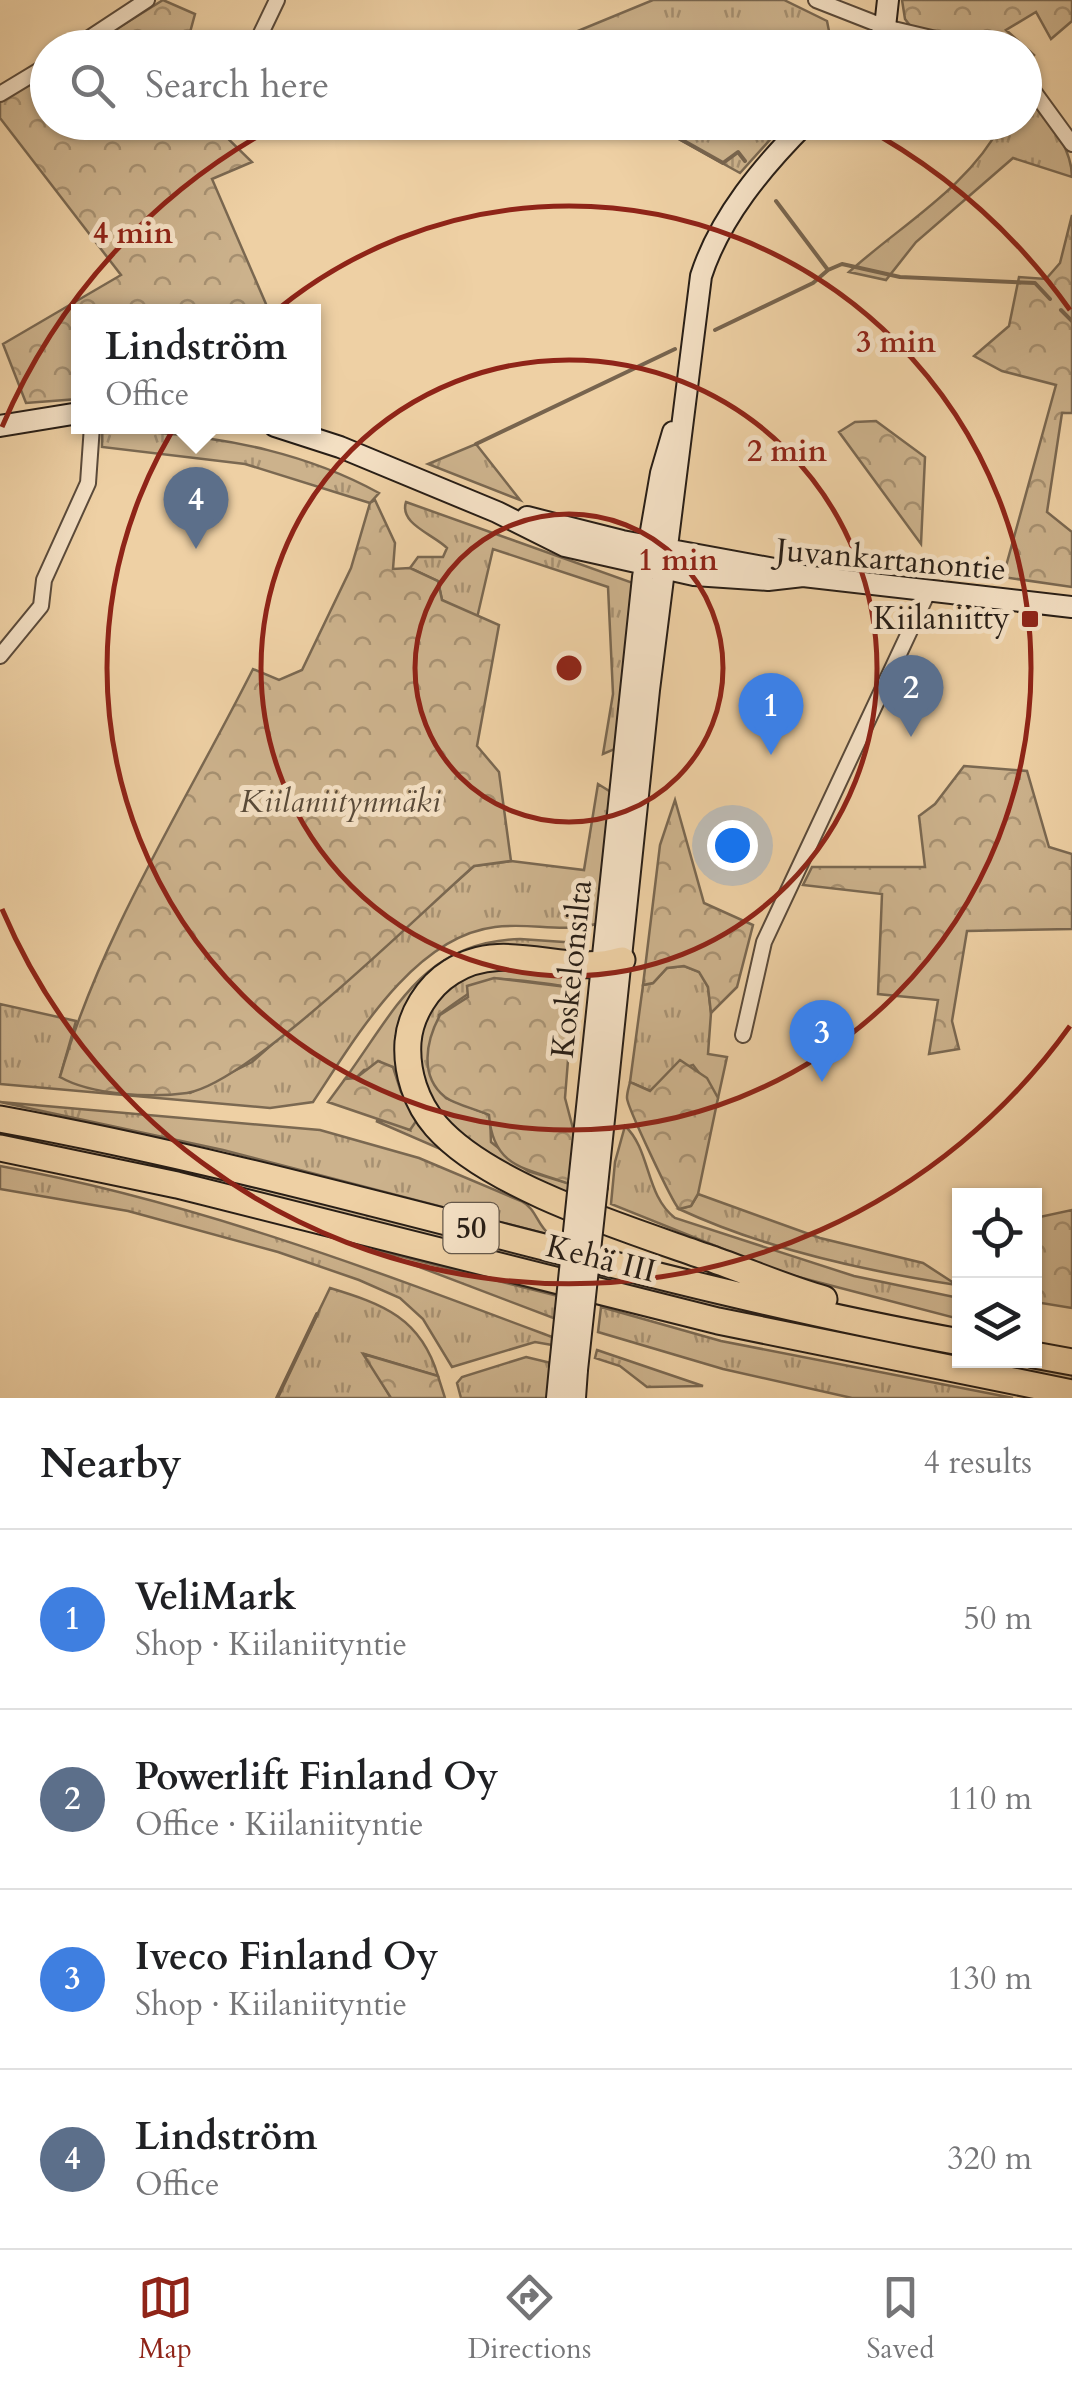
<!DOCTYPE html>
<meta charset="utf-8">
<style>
body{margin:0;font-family:Cardo,serif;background:#f6f6f6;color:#202124}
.controls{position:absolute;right:30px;bottom:30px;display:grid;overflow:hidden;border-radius:0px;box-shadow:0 2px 8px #0004}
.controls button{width:90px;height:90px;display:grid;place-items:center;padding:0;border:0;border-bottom:2px solid #e0e0e0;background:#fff;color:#202124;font:50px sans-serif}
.you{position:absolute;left:732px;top:845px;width:35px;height:35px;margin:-25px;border:8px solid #fff;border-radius:50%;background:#1a73e8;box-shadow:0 0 0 15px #1a73e833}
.badge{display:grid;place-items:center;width:65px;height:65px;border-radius:50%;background:#8f2418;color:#fff;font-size:32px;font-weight:700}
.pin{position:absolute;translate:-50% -82px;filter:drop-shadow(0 2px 5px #0008)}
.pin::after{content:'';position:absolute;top:52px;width:35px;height:30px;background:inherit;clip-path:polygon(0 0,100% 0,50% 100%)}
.popup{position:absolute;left:71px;top:304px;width:250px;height:130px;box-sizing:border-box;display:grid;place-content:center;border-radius:0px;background:#fff;filter:drop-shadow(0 2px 8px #0005);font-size:32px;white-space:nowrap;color:#757577}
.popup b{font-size:38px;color:#202124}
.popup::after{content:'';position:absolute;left:50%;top:100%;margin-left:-20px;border:20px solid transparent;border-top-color:#fff}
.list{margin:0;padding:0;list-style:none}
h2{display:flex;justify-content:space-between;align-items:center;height:130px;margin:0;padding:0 40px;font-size:42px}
h2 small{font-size:32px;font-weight:400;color:#757577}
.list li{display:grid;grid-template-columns:65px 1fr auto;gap:30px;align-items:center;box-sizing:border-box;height:180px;padding:0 40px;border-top:2px solid #e0e0e0}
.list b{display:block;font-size:38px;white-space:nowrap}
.list p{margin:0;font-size:32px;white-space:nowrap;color:#757577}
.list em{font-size:32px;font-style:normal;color:#757577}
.icon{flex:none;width:55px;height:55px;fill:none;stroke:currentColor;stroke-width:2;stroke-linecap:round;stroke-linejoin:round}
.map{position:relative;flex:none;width:1072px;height:1398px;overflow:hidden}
.search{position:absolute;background:#fff;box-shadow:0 2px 8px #0004;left:30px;right:30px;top:30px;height:110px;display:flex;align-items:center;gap:25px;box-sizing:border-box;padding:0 35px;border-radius:55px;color:#757577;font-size:38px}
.sheet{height:850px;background:#fff}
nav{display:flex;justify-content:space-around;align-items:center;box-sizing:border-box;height:140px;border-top:2px solid #e0e0e0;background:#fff;font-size:28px;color:#757577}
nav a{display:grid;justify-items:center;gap:5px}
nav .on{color:#8f2418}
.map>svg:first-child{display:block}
.grass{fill:url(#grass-tufts);stroke:#7a6851;stroke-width:2.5}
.forest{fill:url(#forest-crowns);stroke:#7a6851;stroke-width:2.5}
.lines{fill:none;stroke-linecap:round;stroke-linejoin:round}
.stream{stroke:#77644e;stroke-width:4}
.street-casing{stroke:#5a4a3a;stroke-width:18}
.secondary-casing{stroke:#281e16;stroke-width:24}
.highway-casing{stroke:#281e16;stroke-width:29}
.street{stroke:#f4e0c4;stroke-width:14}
.secondary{stroke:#f4e0c4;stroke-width:20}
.highway{stroke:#eed0a4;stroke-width:25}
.secondary-bridge-casing{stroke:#281e16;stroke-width:24;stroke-linecap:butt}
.secondary-bridge{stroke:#f4e0c4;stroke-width:20}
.ring{fill:none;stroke:#8f2418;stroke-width:5}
.poi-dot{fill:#8f2418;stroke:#f4e0c4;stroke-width:4}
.labels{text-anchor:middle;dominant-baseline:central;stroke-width:10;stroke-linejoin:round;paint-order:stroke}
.shield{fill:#f4e0c4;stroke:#65584a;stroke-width:2.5}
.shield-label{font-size:30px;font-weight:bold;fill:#281e16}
.street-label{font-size:32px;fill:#281e16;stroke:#f4e0c4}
.poi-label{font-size:32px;fill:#281e16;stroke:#f4e0c4;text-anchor:end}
.park-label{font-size:32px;font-style:italic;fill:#594a39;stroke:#f4e0c4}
.centre{fill:#8f2418;stroke:#f4e0c4;stroke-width:5}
.ring-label{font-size:30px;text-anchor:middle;font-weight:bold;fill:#8f2418;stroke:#f4e0c4;stroke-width:10;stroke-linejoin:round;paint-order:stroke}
</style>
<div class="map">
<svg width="1072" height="1398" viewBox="0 0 1072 1398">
<defs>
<pattern id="grass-tufts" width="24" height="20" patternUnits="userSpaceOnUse" patternTransform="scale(2.5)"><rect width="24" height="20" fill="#ccb28c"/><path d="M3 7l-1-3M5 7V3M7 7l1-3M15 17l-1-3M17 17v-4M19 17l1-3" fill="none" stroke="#a69071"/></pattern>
<pattern id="forest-crowns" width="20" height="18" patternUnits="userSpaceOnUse" patternTransform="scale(2.5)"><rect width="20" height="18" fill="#ccb28c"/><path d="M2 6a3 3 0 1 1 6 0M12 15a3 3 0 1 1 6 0" fill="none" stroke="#a69071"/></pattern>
</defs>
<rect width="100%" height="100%" fill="#eed0a4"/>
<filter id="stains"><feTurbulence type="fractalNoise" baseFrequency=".002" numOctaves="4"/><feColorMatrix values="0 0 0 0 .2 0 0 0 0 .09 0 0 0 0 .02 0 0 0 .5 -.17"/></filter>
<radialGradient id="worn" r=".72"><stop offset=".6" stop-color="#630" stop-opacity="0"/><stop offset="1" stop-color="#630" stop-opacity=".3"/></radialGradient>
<path class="grass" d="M653 0H784L827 21 831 41 846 43 845 47H539Z
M1025 86C1043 112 1072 145 1072 177L1013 158 916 242 886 280 849 272C901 225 969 187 1002 123L1024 122Z
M650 123 785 122V123L740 173Z
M149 432C230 438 308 454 379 493L370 503 245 464 102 447V433Z
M476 444 520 500 428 464Z
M406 502 633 583 615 749 603 754 613 694 608 587 493 549 477 618 442 600 438 581 410 568 418 557H443L447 548C433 534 399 524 406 502Z
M598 784 614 794 600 923C561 934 533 922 495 927 413 937 355 1039 313 1102L270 1108 0 1084V1004L76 1021 60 1077 190 1093 252 1062 474 866 511 861 584 870Z
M520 939 578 943 579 951 495 948 402 1024 454 1155 376 1121H389L410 1130 392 1067 364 1070 356 1078 345 1079C396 1009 423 942 520 939Z
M684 966 700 972 708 987 711 1013 708 1054 727 1057 718 1098 693 1065 670 1072 650 1091 630 1082 643 985 653 983 667 968Z
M496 967 572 976 573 998 567 987C560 985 499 977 494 979 485 981 446 1009 439 1015L446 1098 490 1115 491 1142 528 1171 570 1184 569 1194 517 1172 468 1142 437 1110 420 1076V1025L449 983Z
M0 1102 320 1130 419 1158 521 1201C537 1209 536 1224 550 1235L223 1150Z
M625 1126C651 1150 645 1195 675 1218L854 1276 959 1298V1319L783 1273 611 1204 615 1162Z
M0 1128 959 1352 960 1360 1006 1361 1072 1372V1382L864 1344 0 1138Z
M0 1166C192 1201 371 1269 552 1337V1345L535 1342 452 1367 423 1319 400 1298 359 1280 278 1252 128 1211 0 1189Z
M698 1194 820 1238 923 1263 957 1285C864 1271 765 1249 679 1209L691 1206Z
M372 1249 558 1296 556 1319Z
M330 1288C383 1304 421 1318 438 1376L365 1354 391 1398H277Z
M601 1307 721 1341 1013 1398H852L723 1369 598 1332Z
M597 1350 703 1386 647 1387 620 1366 595 1358Z
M526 1357 551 1363 549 1398H461L457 1383 462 1377Z"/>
<path class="forest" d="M163 0 195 14 186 47 86 48Z
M902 0H1072V21L1051 39 1036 12 1006 30 1034 55 1025 64 1024 48 1001 47 912 28 905 19Z
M47 71 48 122 212 123 252 162 212 179 269 311 79 312 78 399 26 403 3 344 121 275 0 118V101Z
M1072 215V413H1062L1047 512 1072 532V587L1003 577 1056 385 1002 371 974 356 1009 326 1019 277 1046 279 1060 263Z
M876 421 925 457 921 544 839 432 855 422Z
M375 500 395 543 393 569 410 568 438 581 442 600 499 625 477 746 499 772 511 861 474 866C418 915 250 1083 187 1093 151 1098 91 1095 60 1077 101 934 186 802 253 669L279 680 302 670 351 568 370 503Z
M964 766 1027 771 1049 847 1072 854V929L967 931 952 1021 959 1049 929 1054 938 1000 878 994 882 894 803 885 812 867H925L919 816 935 804Z
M675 800 704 903 753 925 737 987 711 1013 708 987 699 972 684 966 667 968 653 983 643 985 660 845Z
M494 978 567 987 573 998 565 1098 576 1140 570 1184C527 1168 493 1169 489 1115 476 1109 456 1105 445 1097 419 1076 426 1041 440 1015L468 997 467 986Z
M680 1060 707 1078 718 1098 698 1194 691 1206 679 1209C672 1202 627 1106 627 1098 627 1092 629 1087 630 1082L650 1091Z
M378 1061 393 1067 401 1092 419 1117 410 1130 328 1102 345 1079 356 1078Z
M1072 1210V1308L1035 1302V1218Z
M363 1354 438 1376 445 1398H391Z"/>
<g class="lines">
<path class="stream" d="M650 122 723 163 738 152 745 161
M776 201 828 270 842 264 900 277 1035 283 1050 299
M1061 310 1072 321
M715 330 813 283 828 270
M476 444 675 349
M277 1398 317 1314"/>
<g class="street-casing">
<path id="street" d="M816 0 885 27 974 48
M74 48 147 0
M254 48 277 0
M1024 78 1072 144
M0 94 48 65
M0 656 41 606 44 580 88 483 92 426
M743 1035 764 942 929 590"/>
</g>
<g class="secondary-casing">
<path id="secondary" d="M876 48 885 27 888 0
M0 426 79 413
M275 426 340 447 497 512 565 546 694 575 768 580 803 576 1072 607
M527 517 622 541 796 573
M579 1183 643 577 661 473 673 432
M597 1186 649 690 701 276C720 217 763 166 807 122
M557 1398 560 1367
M575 1398 577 1370"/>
</g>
<g class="highway-casing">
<path id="highway" d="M622 960C566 978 505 937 451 972 428 986 410 1015 408 1042 406 1072 416 1103 436 1126 490 1188 631 1230 709 1258 747 1271 785 1288 824 1299
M0 1119C323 1178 636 1283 960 1342
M0 1148 177 1185 718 1321 1072 1393
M1034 1355 1072 1362"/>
</g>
<use href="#street" class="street"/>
<use href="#secondary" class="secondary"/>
<use href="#highway" class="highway"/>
<g class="secondary-bridge-casing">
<path id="secondary-bridge" d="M560 1367 579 1183
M577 1370 597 1186"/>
</g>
<use href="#secondary-bridge" class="secondary-bridge"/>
</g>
<g class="ring">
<circle cx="569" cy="668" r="154"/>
<circle cx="569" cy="668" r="308"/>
<circle cx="569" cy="668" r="462"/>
<path d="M1070 1026A616 616 0 0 1 2 909M2 427A616 616 0 0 1 280 124M858 124A616 616 0 0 1 1070 310"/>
</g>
<rect class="poi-dot" x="1020" y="609" width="20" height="20" rx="5"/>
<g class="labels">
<rect class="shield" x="443.5" y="1203" width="55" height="50" rx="8"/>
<g class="shield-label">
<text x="471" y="1228">50</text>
</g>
<g class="street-label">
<text transform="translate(891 560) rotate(5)">Juvankartanontie</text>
<text transform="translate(572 969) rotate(-84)">Koskelonsilta</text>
<text transform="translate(601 1259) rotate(14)">Kehä III</text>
</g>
<g class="poi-label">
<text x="1010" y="619">Kiilaniitty</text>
</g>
<g class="park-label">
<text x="340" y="802">Kiilaniitynmäki</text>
</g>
</g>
<circle cx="569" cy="668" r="15" class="centre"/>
<g class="ring-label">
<text x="133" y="243">4 min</text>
<text x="896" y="352">3 min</text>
<text x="787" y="461">2 min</text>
<text x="678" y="570">1 min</text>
</g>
<rect width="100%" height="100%" filter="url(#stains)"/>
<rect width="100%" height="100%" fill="url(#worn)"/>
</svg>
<div class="controls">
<button><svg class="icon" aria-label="locate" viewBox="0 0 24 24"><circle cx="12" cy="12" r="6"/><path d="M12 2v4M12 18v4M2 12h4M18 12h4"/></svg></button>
<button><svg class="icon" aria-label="layers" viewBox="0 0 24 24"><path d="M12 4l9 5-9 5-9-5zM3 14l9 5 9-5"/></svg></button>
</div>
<div class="you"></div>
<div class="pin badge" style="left:771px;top:755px;background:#3f7fe0">1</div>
<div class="pin badge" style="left:911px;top:737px;background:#5c6f8a">2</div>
<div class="pin badge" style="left:822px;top:1082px;background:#3f7fe0">3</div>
<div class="pin badge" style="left:196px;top:549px;background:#5c6f8a">4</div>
<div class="popup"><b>Lindström</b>Office</div>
<div class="search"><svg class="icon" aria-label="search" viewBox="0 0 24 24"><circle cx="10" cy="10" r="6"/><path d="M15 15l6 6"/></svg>Search here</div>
</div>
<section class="sheet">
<h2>Nearby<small>4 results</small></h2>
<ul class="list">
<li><span class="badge" style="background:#3f7fe0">1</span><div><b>VeliMark</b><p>Shop · Kiilaniityntie</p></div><em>50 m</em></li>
<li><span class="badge" style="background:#5c6f8a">2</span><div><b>Powerlift Finland Oy</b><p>Office · Kiilaniityntie</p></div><em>110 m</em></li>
<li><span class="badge" style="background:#3f7fe0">3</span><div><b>Iveco Finland Oy</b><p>Shop · Kiilaniityntie</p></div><em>130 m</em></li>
<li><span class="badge" style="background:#5c6f8a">4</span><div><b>Lindström</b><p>Office</p></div><em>320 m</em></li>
</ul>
</section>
<nav>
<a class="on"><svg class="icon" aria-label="map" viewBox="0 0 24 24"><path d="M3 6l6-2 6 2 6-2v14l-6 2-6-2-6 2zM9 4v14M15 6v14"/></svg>Map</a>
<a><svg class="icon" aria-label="directions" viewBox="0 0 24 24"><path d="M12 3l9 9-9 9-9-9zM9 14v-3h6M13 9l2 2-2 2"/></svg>Directions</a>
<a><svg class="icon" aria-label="saved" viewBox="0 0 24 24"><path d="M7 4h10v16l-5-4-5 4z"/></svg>Saved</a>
</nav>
